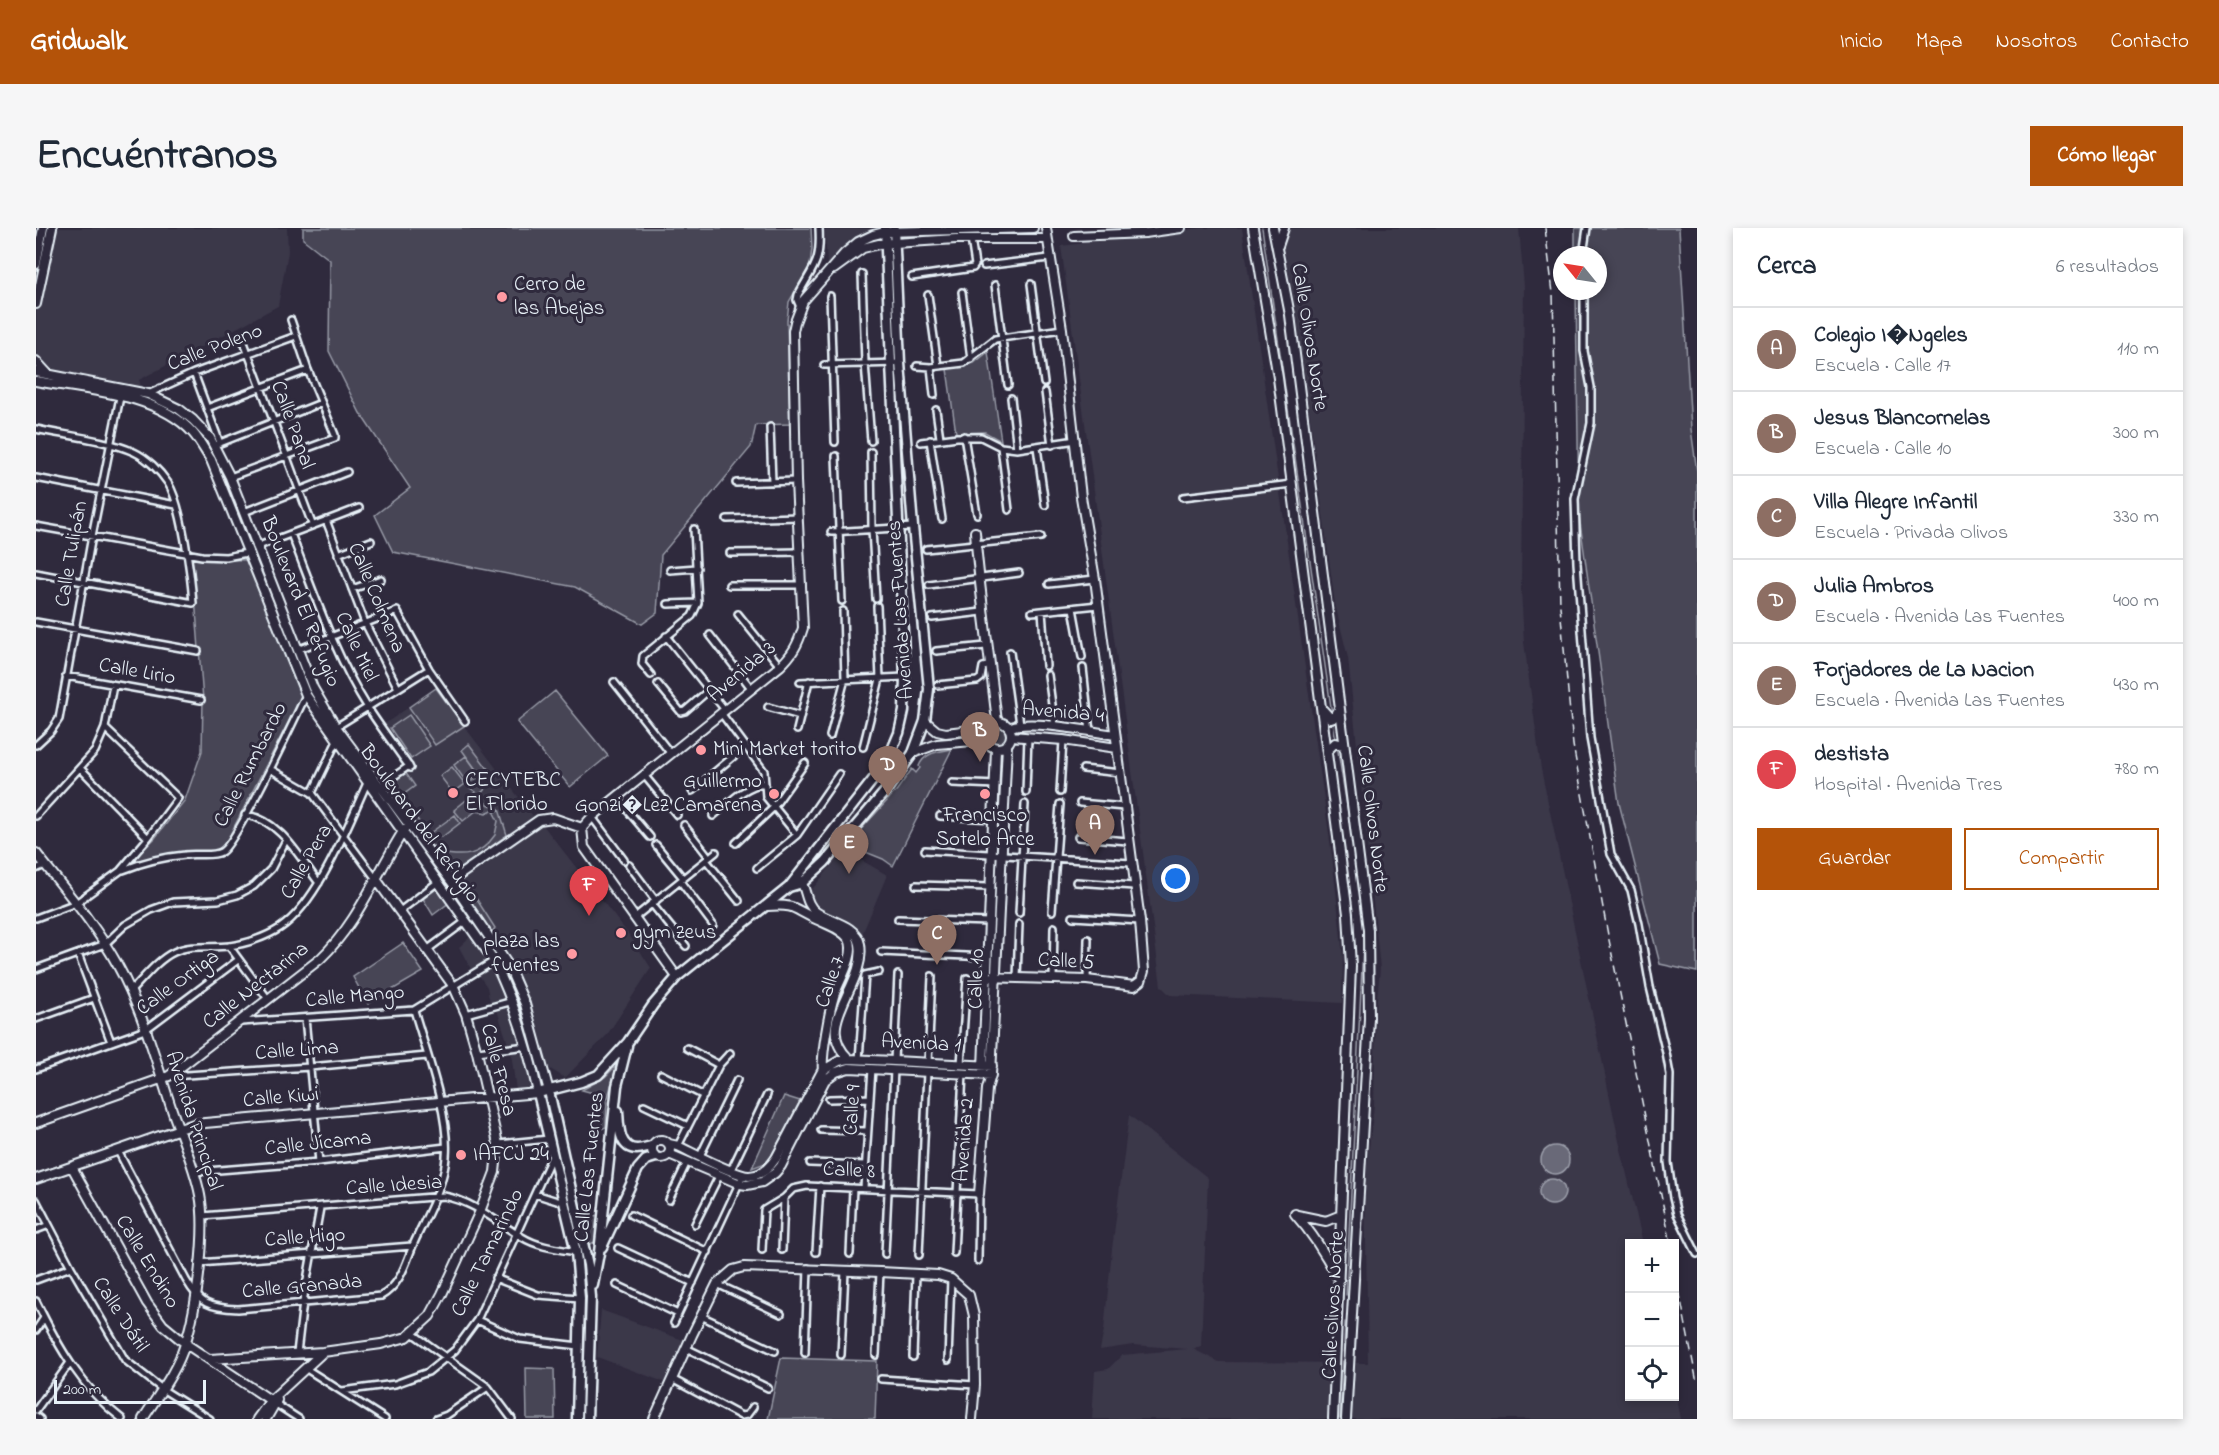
<!DOCTYPE html>
<html lang="es">
<meta charset="utf-8">
<style>
body{margin:0;font-family:"Indie Flower",sans-serif;background:#f6f6f7;color:#1f2937}
.controls{position:absolute;right:18px;bottom:18px;display:grid;overflow:hidden;border-radius:0px;box-shadow:0 3px 9px #0003}
.controls button{width:54px;height:54px;display:grid;place-items:center;padding:0;border:0;border-bottom:2px solid #e0e1e3;background:#fff;color:#1f2937;font:30px sans-serif}
.compass{position:absolute;left:1517px;top:18px;width:54px;height:54px;border-radius:50%;background:#fff;box-shadow:0 3px 9px #0003;rotate:300deg}
.scale{position:absolute;left:18px;bottom:15px;width:152px;box-sizing:border-box;padding-left:6px;border:3px solid #e8f1f8;border-top:0;font-size:16px;line-height:21px;white-space:nowrap;color:#e8f1f8;-webkit-text-stroke:4px #2f2a3d;paint-order:stroke}
.you{position:absolute;left:1140px;top:651px;width:21px;height:21px;margin:-15px;border:4px solid #fff;border-radius:50%;background:#1a73e8;box-shadow:0 0 0 9px #1a73e833}
.badge{display:grid;place-items:center;width:39px;height:39px;border-radius:50%;background:#b45309;color:#fff;font-size:20px;font-weight:700}
.pin{position:absolute;translate:-50% -50px;filter:drop-shadow(0 2px 3px #0008)}
.pin::after{content:'';position:absolute;top:32px;width:21px;height:18px;background:inherit;clip-path:polygon(0 0,100% 0,50% 100%)}
.list{margin:0;padding:0;list-style:none}
h2{display:flex;justify-content:space-between;align-items:center;height:78px;margin:0;padding:0 24px;font-size:26px}
h2 small{font-size:20px;font-weight:400;color:#747a83}
.list li{display:grid;grid-template-columns:39px 1fr auto;gap:18px;align-items:center;box-sizing:border-box;height:84px;padding:0 24px;border-top:2px solid #e0e1e3}
.list b{display:block;font-size:22px;white-space:nowrap}
.list p{margin:0;font-size:20px;white-space:nowrap;color:#747a83}
.list em{font-size:20px;font-style:normal;color:#747a83}
.actions{display:flex;gap:12px;padding:18px 24px}
.actions a{flex:1;padding:14px 0;border:2px solid #b45309;border-radius:0px;text-align:center;font-size:21px;color:#b45309}
.actions .main{background:#b45309;color:#fff}
.icon{flex:none;width:33px;height:33px;fill:none;stroke:currentColor;stroke-width:2;stroke-linecap:round;stroke-linejoin:round}
.map{position:relative;flex:none;width:1661px;height:1191px;overflow:hidden;border-radius:0px}
header{display:flex;align-items:center;gap:36px;box-sizing:border-box;height:84px;padding:0 30px;background:#b45309;color:#fff}
header strong{font-size:28px}
nav{display:flex;gap:33px;margin-inline-start:auto;font-size:21px}
.intro{display:flex;align-items:center;justify-content:space-between;box-sizing:border-box;height:144px;padding:0 36px}
h1{margin:0;font-size:42px}
.button{padding:15px 27px;border-radius:0px;background:#b45309;color:#fff;font-size:21px;font-weight:700}
main{display:flex;gap:36px;padding:0 36px}
aside{flex:1;background:#fff;border-radius:0px;box-shadow:0 3px 9px #0003}
.map>svg:first-child{display:block}
.built{fill:#3b3749}
.green{fill:#464455;stroke:#979aa6;stroke-width:1.5}
.water{fill:#696978;stroke:#9c9fab;stroke-width:1.5}
.lines{fill:none;stroke-linecap:round;stroke-linejoin:round}
.stream{stroke:#9c9fab;stroke-width:1.5}
.street-casing{stroke:#e8f1f8;stroke-width:10}
.secondary-casing{stroke:#e8f1f8;stroke-width:12}
.primary-casing{stroke:#e8f1f8;stroke-width:13}
.street{stroke:#2f2a3d;stroke-width:5}
.secondary{stroke:#2f2a3d;stroke-width:8}
.primary{stroke:#2f2a3d;stroke-width:8}
.rail{stroke:#e8f1f8;stroke-width:1.5;stroke-dasharray:9 4.5;stroke-linecap:butt}
.poi-dot{fill:#ff9aa2;stroke:#2f2a3d;stroke-width:2}
.labels{text-anchor:middle;dominant-baseline:central;stroke-width:6;stroke-linejoin:round;paint-order:stroke}
.poi-label{font-size:21px;fill:#e8f1f8;stroke:#2f2a3d;text-anchor:start}
.street-label{font-size:21px;fill:#e8f1f8;stroke:#2f2a3d}
</style>
<header>
<strong>Gridwalk</strong>
<nav><a>Inicio</a><a>Mapa</a><a>Nosotros</a><a>Contacto</a></nav>
</header>
<div class="intro"><h1>Encuéntranos</h1><a class="button">Cómo llegar</a></div>
<main>
<div class="map">
<svg width="1661" height="1191" viewBox="0 0 1661 1191">
<rect width="100%" height="100%" fill="#2f2a3d"/>
<filter id="ink" filterUnits="userSpaceOnUse"><feTurbulence type="fractalNoise" baseFrequency=".0167" numOctaves="2"/><feDisplacementMap in="SourceGraphic" scale="12" xChannelSelector="R" yChannelSelector="G"/><feConvolveMatrix kernelMatrix="1 2 1 2 8 2 1 2 1" color-interpolation-filters="sRGB"/></filter>
<g filter="url(#ink)">
<path class="built" d="M0 0H251L252 24 242 78 103 152 109 169 0 141Z
M789 0H844L827 7 815 16 791 37Z
M1165 0H1206L1296 627 1307 728 1306 775 1134 767 1125 758 1025 18Z
M1253 0H1483L1488 58 1485 361 1488 414 1505 541 1583 913 1607 1015 1594 1016V1168H1638L1639 1160 1645 1191H1056L1059 1143 1072 1141 1086 1127 1151 1121 1097 1117 1064 1122 1068 1102 1076 1021 1093 887 1172 950 1165 1118 1157 1121 1183 1134 1332 1135 1329 955 1338 877 1340 780 1344 741 1312 430 1299 376 1259 78 1246 12Z
M373 479 399 517 428 498 497 588 415 647 350 558 377 538 347 497Z
M503 592 597 712 615 740 571 807 529 850 511 839 488 759 418 653Z
M808 622 851 647 825 709 786 684 775 674 774 664Z
M437 706 455 733 437 745 423 719Z
M456 736 473 770 454 775 451 759 442 746Z
M474 777 486 814 472 816 461 782Z
M475 824 490 825 496 861 480 863Z
M565 1082 647 1112 628 1154 561 1129Z"/>
<path class="green" d="M267 0H775L776 20 774 37 753 74 751 93 754 196 720 197 715 219 625 327 621 385 606 396 539 359 357 324 339 287 374 260 324 185 293 123 294 32 267 11Z
M1539 0H1643L1655 201 1661 244V744L1624 736 1583 575 1543 287 1540 63H1562V27H1539Z
M952 124 965 213 949 204 920 205 911 141 938 135Z
M156 331 210 332 267 466 184 626 96 633 119 610 149 572 166 523 167 472Z
M400 460 428 498 399 517 373 479Z
M519 463 572 528 534 559 481 494Z
M373 487 394 518 375 531 354 500Z
M952 507a10 10 0 1 1 20 0a10 10 0 1 1-20 0Z
M433 516 459 550 441 570 445 573 461 580 450 585 440 583 427 593 418 582 440 564 431 558 444 547 426 522Z
M916 521 857 638 847 631 822 621 818 609 861 562 876 541 880 545 884 540 883 538C889 524 902 524 916 521Z
M430 528 443 546 431 555 418 537Z
M416 539 429 556 417 565 404 548Z
M369 544 379 558 360 572 350 558Z
M463 581 471 607 415 647 394 618H403L402 625C427 629 443 630 459 607L462 593 458 585Z
M375 582 394 610 390 613 370 586Z
M419 587 424 595 406 609 397 608 394 605Z
M379 607 461 726C485 771 496 812 509 861L506 863 483 780 464 737 373 611Z
M427 654 436 664 459 700 456 704 425 660Z
M402 657 414 674 397 687 386 669Z
M367 715 387 744 332 776 317 749Z
M581 837 571 872 570 899 565 901V867L546 862 569 849Z
M748 868 764 873 732 934 716 940Z
M563 987 559 1014 554 1016 547 990Z
M745 1130 841 1133 839 1191H732Z
M490 1140 518 1141 519 1191H491Z"/>
<path class="water" d="M1505 932a14 14 0 1 1 28 0a14 14 0 1 1-28 0Z
M1503 964a13 13 0 1 1 26 0a13 13 0 1 1-26 0Z"/>
<g class="lines">
<path class="stream" d="M1226 0 1296 486
M1297 494 1300 513
M1301 517 1320 634
M1310 1067 1328 698
M1308 1116 1309 1094
M1304 1191 1307 1133"/>
<g class="street-casing">
<path id="street" d="M1547 27 1551 0
M948 38 1013 30
M826 46 829 135 835 213
M876 49 937 40 939 37 935 11
M995 56 1008 155
M959 57 972 157
M1548 63V123L1555 159V195L1539 271 1541 335 1554 510 1575 626 1595 662 1603 696 1614 759 1630 825 1634 847 1632 934 1637 970 1641 986 1661 1026
M926 64 935 131
M892 67 902 138
M794 68 799 214
M764 79 761 72 762 67C778 37 785 36 783 0
M206 109 276 296
M788 137 864 135
M881 138 895 139 928 135 959 111 1026 101
M895 139 898 167
M158 145 184 215
M1009 164 1016 217
M112 166 158 145 260 108
M975 170 981 221
M171 180 272 142
M900 182 904 210
M734 199 736 254
M0 201C32 208 68 211 98 224 111 230 124 243 132 255 146 277 155 347 157 375L0 345
M928 208 941 286
M894 212 906 291
M885 214 921 209H945L965 219 981 221 1040 212
M179 217 285 175
M965 219 973 282
M1001 219 1009 277
M835 224 836 301 840 371
M800 228 806 373
M194 249 299 210V207L272 142 255 92
M0 250 140 277
M700 255 760 253
M1147 269 1256 256
M208 284 311 244
M691 291 763 289
M290 292 329 395 362 460
M0 298 166 328 190 329 211 325
M795 304 877 299
M255 306C278 364 298 426 332 480 345 500 360 520 374 540
M220 319 323 280
M890 321 1005 309
M694 325 764 324
M302 326 335 313
M634 342 661 340
M1013 356 1059 351
M693 357H766
M893 357 983 345
M316 361 345 351
M632 376 662 375
M1037 380 1046 429
M1006 383 1010 438
M996 384 1062 377
M702 386 744 438
M896 390 946 384
M0 394 162 423
M674 407 715 460
M630 408 689 482
M261 422 361 383 393 441 429 493
M900 423 950 418
M974 424 984 496
M1047 440 1054 504
M615 447 606 436 607 428 656 388 662 375 658 301
M1012 447 1019 499
M30 448 165 472
M578 454 635 526
M764 454 869 449
M622 456 645 484 649 483 673 462
M901 457 941 453 945 450 947 439 955 437
M732 479 764 488
M685 485 728 543 730 569 761 607
M300 499 393 441
M761 502 773 453
M794 508 809 451 807 383
M0 517 15 503 23 491 56 308 84 169
M827 519 844 451 841 378
M44 540 112 610
M234 541 276 565 340 651
M1047 541 1085 545
M608 547 641 587
M916 555 960 557
M344 558 373 538
M656 563 710 518
M990 564 992 509
M1024 564 1027 512
M276 565 301 513
M581 570 614 609
M1044 575 1088 579
M209 587C244 591 263 629 283 655
M0 588 59 523 69 500 77 457
M677 588C693 575 708 558 729 555
M904 588 958 591
M556 589 588 632
M648 597 673 629
M1042 609 1092 613
M700 615 737 580 769 535
M620 617 647 650
M889 622 1095 635
M670 632 703 673
M593 637 620 673
M721 640 761 607 803 546
M0 641 9 637
M87 642C107 634 127 629 149 627 159 625 176 629 185 624 200 617 259 490 270 467
M644 653 677 697
M1040 654 1098 658
M880 657 954 659
M616 676 650 718
M364 683 402 654
M1016 683 1024 576
M983 685 989 576
M1037 689 1104 693
M0 690 40 675 84 643 112 610 142 570 69 500
M598 690 680 624
M862 691 953 694
M193 718 232 771
M391 722 430 693
M845 724 951 729
M42 726 75 814
M0 741 69 716 89 697 115 682 137 674 182 672 201 667 218 658 235 641 250 612
M981 750 983 696
M1017 751 1018 699
M1051 752 1052 711
M94 764C107 751 121 732 138 724 155 716 175 720 193 718 210 716 230 709 244 700 282 675 312 597 331 555
M430 786 477 773
M269 790 283 934
M0 791 58 770
M205 794 378 782 458 733
M651 820 683 837
M441 824 491 818
M823 832 829 747 843 744
M858 833 862 747
M892 835 896 748
M925 836 931 750
M0 841 109 802 202 732
M625 846 668 868
M135 848 274 839 391 828
M793 871 834 870
M608 877 652 898
M785 902 831 903
M462 916 513 911
M642 918 683 837 694 825
M82 923 150 1052C164 1076 173 1080 202 1081L345 1068C365 1057 370 1034 378 1015 390 988 408 959 410 929 414 887 390 824 378 782
M664 928 701 852
M774 935 829 937
M695 942 731 867
M158 944 283 934 410 919
M828 960 836 841
M499 966 521 973H528
M0 972 35 1039 89 1132 126 1161 174 1191
M633 972 651 934
M595 987 672 1024
M166 988 408 968C439 974 460 994 486 1009 502 1019 522 1021 540 1024
M659 996 683 948
M0 1002 13 997
M582 1020 657 1055
M726 1022 728 982 748 970 757 961 771 958 943 966 942 1033
M746 1022 748 970
M780 1024 784 958
M918 1025 927 845
M814 1026 817 960
M849 1026 858 842
M883 1027 891 844
M163 1035 376 1018
M459 1050 502 1067 544 1070
M0 1052 35 1039
M681 1056 745 1086
M581 1057 642 1086
M0 1073C22 1118 45 1160 86 1191
M665 1088 739 1123
M441 1092 484 1111 543 1118
M638 1095 707 947
M0 1102 8 1090
M376 1105 452 1159 476 1191
M650 1120 732 1160
M261 1125 267 1074 284 980
M769 1125 772 1040
M805 1127 809 1043
M840 1127 844 1044
M877 1129 880 1046
M912 1132 915 1051
M269 1140 349 1191
M636 1151 705 1188 711 1187 717 1179
M845 1151 939 1157
M306 1163 359 1156 392 1144 419 1122 441 1092 516 928
M240 1176 263 1191
M0 1182 33 1136
M0 1188 4 1191
M400 1191 411 1187 452 1159"/>
</g>
<g class="secondary-casing">
<path id="secondary" d="M1217 0 1242 150 1312 686 1315 738 1297 1191
M1237 0 1254 87 1332 702 1333 790 1310 1191
M1038 8 1109 5 1145 0
M1242 18 1248 0
M0 36 7 0
M798 41 827 20 843 16 920 11H1011
M0 76 16 0
M0 133 11 145
M0 144 112 166 143 181 157 192 174 210 194 249 277 460 300 499 415 653 472 737 489 776 513 863
M0 153C50 162 121 165 157 205 164 213 169 223 175 232L270 467 458 733C479 776 492 819 502 865L158 896 0 951
M939 304C944 368 954 430 961 494
M1287 482 1295 491 1298 490 1303 481
M889 493 901 503 910 505 951 500
M949 507a13 13 0 1 1 26 0a13 13 0 1 1-26 0Z
M973 500C991 490 1056 504 1079 507
M975 508 1027 512 1081 520
M1291 523 1299 515 1307 517 1309 522
M877 525 901 516 949 512
M546 600 556 589 744 438C757 426 762 416 767 400L760 253 757 103 759 94 767 73 809 25 822 14 837 7 849 4 997 0
M546 600 548 619 641 749
M0 625C28 661 59 696 81 736 105 779 119 829 134 876 144 907 158 936 164 967 171 1002 161 1081 149 1116 141 1143 122 1167 107 1191
M764 652C771 662 769 676 780 684 793 694 820 696 824 716 831 758 775 795 813 831
M415 653 503 592 517 590 546 600
M731 678C762 676 756 681 782 692 792 697 806 701 813 711 821 726 803 753 798 768 793 785 785 827 787 844
M950 749 1051 752 1098 758 1105 753 1108 743 1104 693 1059 351 1045 269 1026 101 1010 0
M947 840 960 521
M0 895 133 848 284 731C322 695 340 646 368 602
M616 921a9 9 0 1 1 18 0a9 9 0 1 1-18 0Z
M633 916 642 918C657 925 700 948 713 948 726 948 734 939 740 930L786 843 803 833 813 831 858 833 956 838
M633 926 704 956 711 957 726 954 739 945 745 938 789 852 800 844 813 840 955 847
M36 939 111 1075 127 1097 150 1116 240 1176
M943 966 951 861 955 847 971 517
M1259 986C1278 1007 1290 1027 1303 1052
M1261 987 1290 993 1305 987
M174 1131 287 1124 345 1116 371 1109 394 1088 406 1066 445 981 459 944 462 916 441 824 430 786 418 759 340 651
M221 1191 234 1173 287 1124
M230 1191 241 1172
M618 1191 656 1107 681 1056 697 1042 708 1039 844 1044 902 1047 915 1051 933 1067 938 1088 939 1157 936 1191"/>
</g>
<g class="primary-casing">
<path id="primary" d="M753 659 766 655 789 634 852 560 877 525 889 493 893 461 877 299 864 135 858 0
M513 863 552 1037 555 1069 551 1191
M582 883C583 896 582 921 601 921 605 921 611 919 616 918
M566 1019 602 941 610 932 620 929
M557 1057 563 1025 581 858 591 818
M541 1191 544 1070 540 1024 502 865 545 854 562 847 592 814 617 777 641 749 753 659 840 548 855 524 863 505 868 483 869 449 849 0"/>
</g>
<use href="#street" class="street"/>
<use href="#secondary" class="secondary"/>
<use href="#primary" class="primary"/>
<path class="rail" d="M1509 0 1517 65 1524 378 1537 517 1572 707 1635 1016
M1638 1036 1661 1155"/>
</g>
</g>
<g class="poi-dot">
<circle cx="466" cy="69" r="6"/>
<circle cx="665" cy="522" r="6"/>
<circle cx="417" cy="565" r="6"/>
<circle cx="738" cy="566" r="6"/>
<circle cx="949" cy="566" r="6"/>
<circle cx="585" cy="705" r="6"/>
<circle cx="536" cy="726" r="6"/>
<circle cx="425" cy="927" r="6"/>
</g>
<g class="labels">
<g class="poi-label">
<text x="478" y="57">Cerro de<tspan x="478" dy="24">las Abejas</tspan></text>
<text x="677" y="522">Mini Market torito</text>
<text x="429" y="553">CECYTEBC<tspan x="429" dy="24">El Florido</tspan></text>
<text x="726" y="554" text-anchor="end">Guillermo<tspan x="726" dy="24">Gonzi�Lez Camarena</tspan></text>
<text x="949" y="588" text-anchor="middle">Francisco<tspan x="949" dy="24">Sotelo Arce</tspan></text>
<text x="597" y="705">gym zeus</text>
<text x="524" y="714" text-anchor="end">plaza las<tspan x="524" dy="24">fuentes</tspan></text>
<text x="437" y="927">IAFCJ 24</text>
</g>
<g class="street-label">
<text transform="translate(1273 109) rotate(81)">Calle Olivos Norte</text>
<text transform="translate(179 120) rotate(-21)">Calle Poleno</text>
<text transform="translate(256 197) rotate(70)">Calle Panal</text>
<text transform="translate(36 326) rotate(-80)">Calle Tulipán</text>
<text transform="translate(340 370) rotate(67)">Calle Colmena</text>
<text transform="translate(264 374) rotate(68)">Boulevard El Refugio</text>
<text transform="translate(865 382) rotate(-94)">Avenida Las Fuentes</text>
<text transform="translate(320 419) rotate(65)">Calle Miel</text>
<text transform="translate(101 444) rotate(10)">Calle Lirio</text>
<text transform="translate(706 444) rotate(-40)">Avenida 3</text>
<text transform="translate(1027 485) rotate(5)">Avenida 4</text>
<text transform="translate(215 537) rotate(-63)">Calle Rumbardo</text>
<text transform="translate(1336 591) rotate(83)">Calle Olivos Norte</text>
<text transform="translate(383 596) rotate(54)">Boulevard del Refugio</text>
<text transform="translate(271 634) rotate(-60)">Calle Pera</text>
<text transform="translate(1030 734) rotate(3)">Calle 5</text>
<text transform="translate(941 751) rotate(-88)">Calle 10</text>
<text transform="translate(795 754) rotate(-71)">Calle 7</text>
<text transform="translate(142 755) rotate(-36)">Calle Ortiga</text>
<text transform="translate(220 758) rotate(-38)">Calle Nectarina</text>
<text transform="translate(319 769) rotate(-5)">Calle Mango</text>
<text transform="translate(885 816) rotate(3)">Avenida 1</text>
<text transform="translate(261 823) rotate(-4)">Calle Lima</text>
<text transform="translate(462 842) rotate(76)">Calle Fresa</text>
<text transform="translate(245 870) rotate(-5)">Calle Kiwi</text>
<text transform="translate(817 882) rotate(-86)">Calle 9</text>
<text transform="translate(157 893) rotate(72)">Avenida Principal</text>
<text transform="translate(929 912) rotate(-86)">Avenida 2</text>
<text transform="translate(282 916) rotate(-6)">Calle Jícama</text>
<text transform="translate(554 939) rotate(-84)">Calle Las Fuentes</text>
<text transform="translate(813 943) rotate(3)">Calle 8</text>
<text transform="translate(358 958) rotate(-4)">Calle Idesia</text>
<text transform="translate(269 1010) rotate(-4)">Calle Higo</text>
<text transform="translate(452 1025) rotate(-64)">Calle Tamarindo</text>
<text transform="translate(111 1034) rotate(59)">Calle Endino</text>
<text transform="translate(266 1059) rotate(-5)">Calle Granada</text>
<text transform="translate(1298 1077) rotate(-87)">Calle Olivos Norte</text>
<text transform="translate(84 1087) rotate(57)">Calle Dátil</text>
</g>
</g>
</svg>
<div class="controls">
<button>+</button>
<button>−</button>
<button><svg class="icon" aria-label="locate" viewBox="0 0 24 24"><circle cx="12" cy="12" r="6"/><path d="M12 2v4M12 18v4M2 12h4M18 12h4"/></svg></button>
</div>
<svg class="compass" viewBox="-18 -18 36 36"><path d="M0-13l5 13h-10z" fill="#e53935"/><path d="M0 13l5-13h-10z" fill="#747a83"/></svg>
<div class="scale">200 m</div>
<div class="you"></div>
<div class="pin badge" style="left:1059px;top:627px;background:#8d6e63">A</div>
<div class="pin badge" style="left:944px;top:534px;background:#8d6e63">B</div>
<div class="pin badge" style="left:901px;top:737px;background:#8d6e63">C</div>
<div class="pin badge" style="left:852px;top:568px;background:#8d6e63">D</div>
<div class="pin badge" style="left:813px;top:646px;background:#8d6e63">E</div>
<div class="pin badge" style="left:553px;top:688px;background:#e0444e">F</div>
</div>
<aside>
<h2>Cerca<small>6 resultados</small></h2>
<ul class="list">
<li><span class="badge" style="background:#8d6e63">A</span><div><b>Colegio I�Ngeles</b><p>Escuela · Calle 17</p></div><em>110 m</em></li>
<li><span class="badge" style="background:#8d6e63">B</span><div><b>Jesus Blancornelas</b><p>Escuela · Calle 10</p></div><em>300 m</em></li>
<li><span class="badge" style="background:#8d6e63">C</span><div><b>Villa Alegre Infantil</b><p>Escuela · Privada Olivos</p></div><em>330 m</em></li>
<li><span class="badge" style="background:#8d6e63">D</span><div><b>Julia Ambros</b><p>Escuela · Avenida Las Fuentes</p></div><em>400 m</em></li>
<li><span class="badge" style="background:#8d6e63">E</span><div><b>Forjadores de La Nacion</b><p>Escuela · Avenida Las Fuentes</p></div><em>430 m</em></li>
<li><span class="badge" style="background:#e0444e">F</span><div><b>destista</b><p>Hospital · Avenida Tres</p></div><em>780 m</em></li>
</ul>
<div class="actions"><a class="main">Guardar</a><a>Compartir</a></div>
</aside>
</main>
